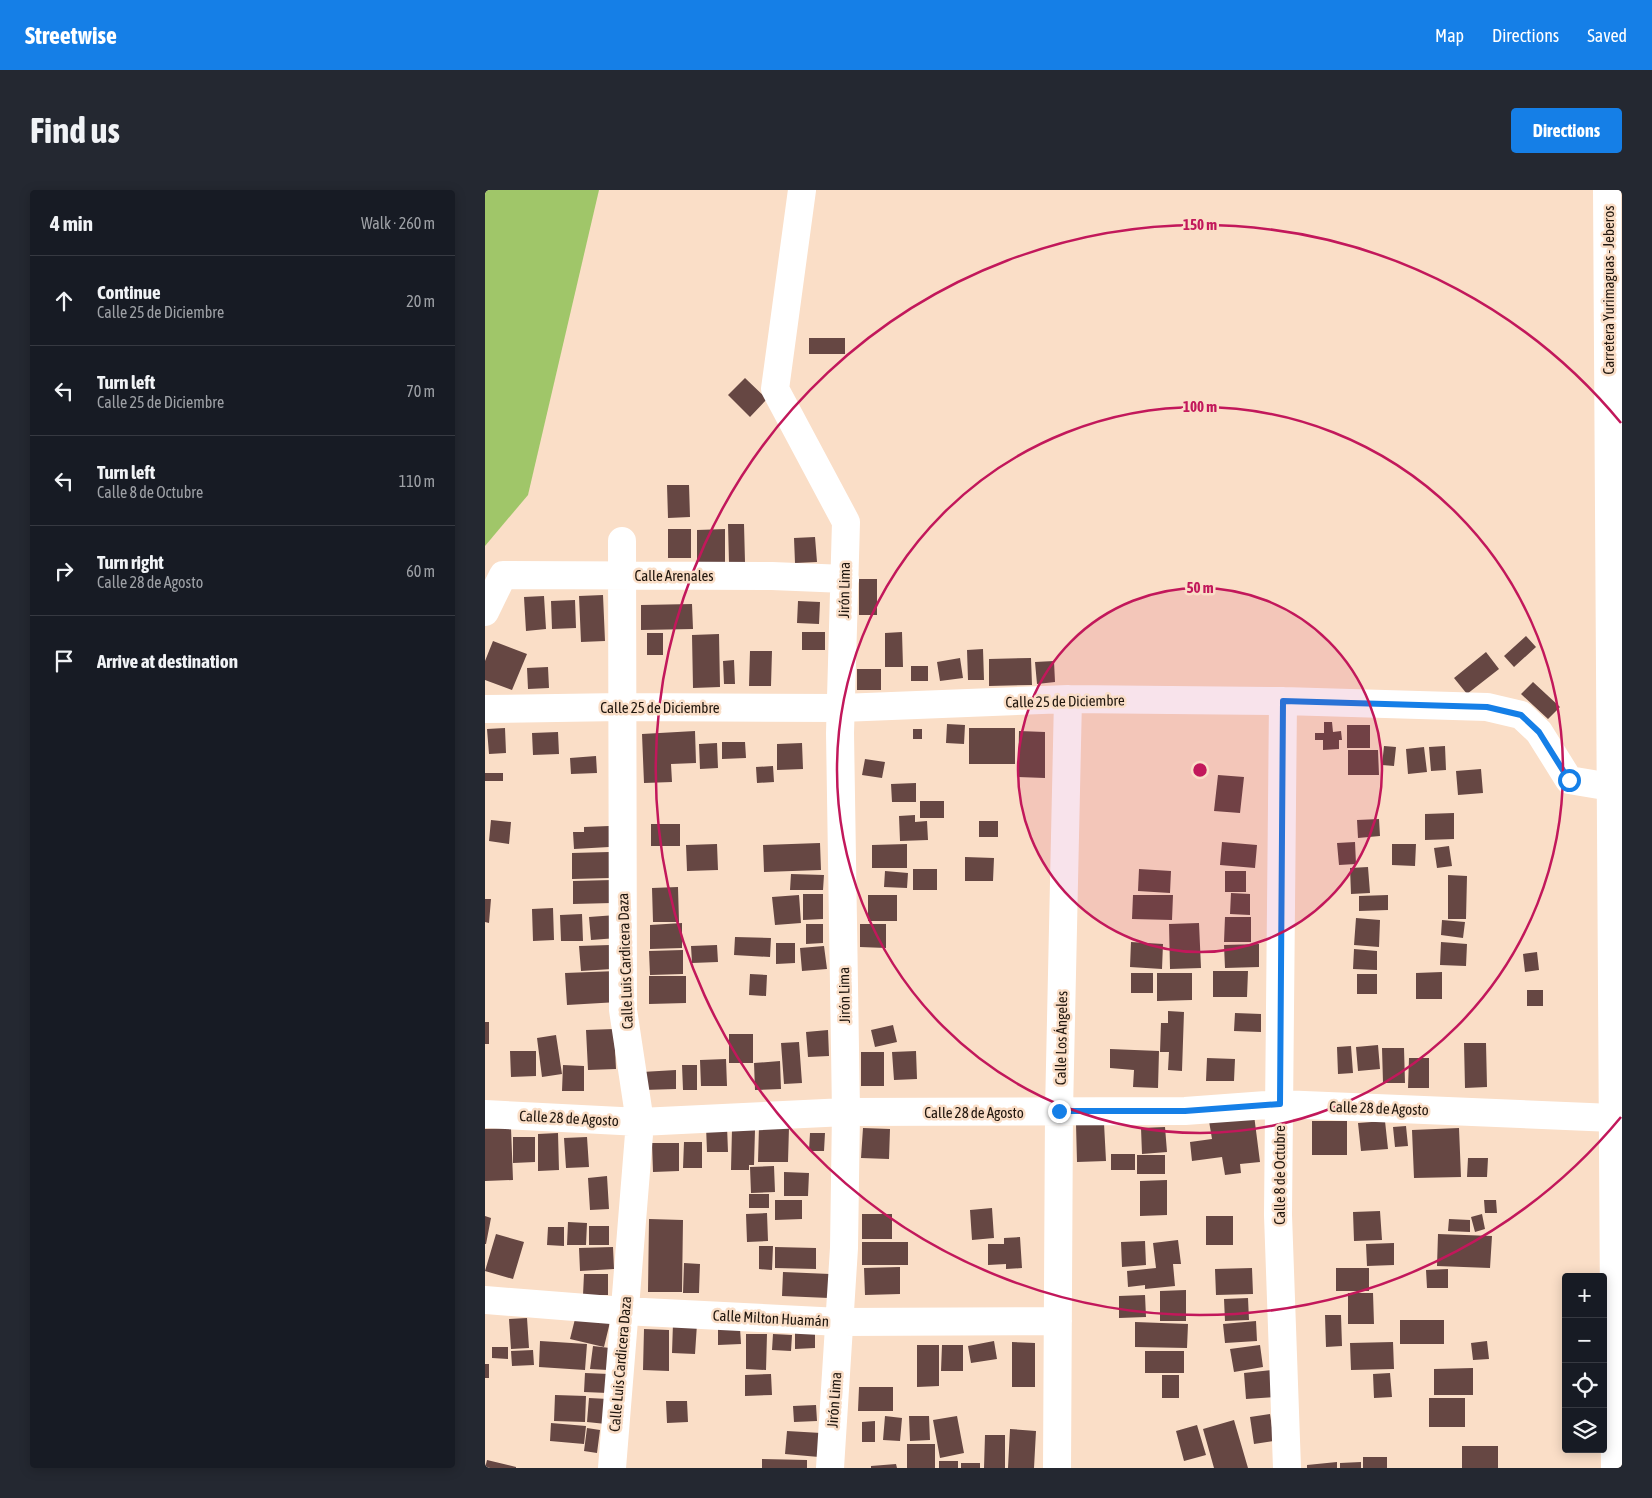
<!DOCTYPE html>
<meta charset="utf-8">
<style>
body{margin:0;font-family:"Asap Condensed",sans-serif;background:#242831;color:#f1f3f6}
.controls{position:absolute;right:15px;bottom:15px;display:grid;overflow:hidden;border-radius:5px;box-shadow:0 2px 12px #0003}
.controls button{width:45px;height:45px;display:grid;place-items:center;padding:0;border:0;border-bottom:1px solid #363941;background:#171b24;color:#f1f3f6;font:25px sans-serif}
.stop{position:absolute;width:15px;height:15px;margin:-11px;border:4px solid #157fe7;border-radius:50%;background:#fff}
.stop.end{background:#157fe7;border-color:#fff;box-shadow:0 1px 5px #0008}
.list{margin:0;padding:0;list-style:none}
h2{display:flex;justify-content:space-between;align-items:center;height:65px;margin:0;padding:0 20px;font-size:21px}
h2 small{font-size:16px;font-weight:400;color:#9ea1a6}
.list li{display:grid;grid-template-columns:32px 1fr auto;gap:15px;align-items:center;box-sizing:border-box;height:90px;padding:0 20px;border-top:1px solid #363941}
.list b{display:block;font-size:19px;white-space:nowrap}
.list p{margin:0;font-size:16px;white-space:nowrap;color:#9ea1a6}
.list em{font-size:16px;font-style:normal;color:#9ea1a6}
.icon{flex:none;width:28px;height:28px;fill:none;stroke:currentColor;stroke-width:2;stroke-linecap:round;stroke-linejoin:round}
.map{position:relative;flex:none;width:1137px;height:1278px;overflow:hidden;border-radius:5px}
header{display:flex;align-items:center;gap:30px;box-sizing:border-box;height:70px;padding:0 25px;background:#157fe7;color:#fff}
header strong{font-size:24px}
nav{display:flex;gap:28px;margin-inline-start:auto;font-size:18px}
.intro{display:flex;align-items:center;justify-content:space-between;box-sizing:border-box;height:120px;padding:0 30px}
h1{margin:0;font-size:35px}
.button{padding:12px 22px;border-radius:5px;background:#157fe7;color:#fff;font-size:18px;font-weight:700}
main{display:flex;gap:30px;padding:0 30px}
aside{flex:1;background:#171b24;border-radius:5px;box-shadow:0 2px 12px #0003}
.map>svg:first-child{display:block}
.water{fill:#a0c669}
.building{fill:#664743}
.lines{fill:none;stroke-linecap:round;stroke-linejoin:round}
.minor{stroke:#fff;stroke-width:28}
.major{stroke:#fff;stroke-width:28}
.route{stroke:#157fe7;stroke-width:6}
.ring{fill:none;stroke:#c2185b;stroke-width:2.5}
.labels{text-anchor:middle;dominant-baseline:central;stroke-width:5;stroke-linejoin:round;paint-order:stroke}
.street-label{font-size:15px;fill:#20160e;stroke:#fadec7}
.centre{fill:#c2185b;stroke:#fadec7;stroke-width:2.5}
.ring-label{font-size:15px;text-anchor:middle;font-weight:bold;fill:#c2185b;stroke:#fadec7;stroke-width:5;stroke-linejoin:round;paint-order:stroke}
</style>
<header>
<strong>Streetwise</strong>
<nav><a>Map</a><a>Directions</a><a>Saved</a></nav>
</header>
<div class="intro"><h1>Find us</h1><a class="button">Directions</a></div>
<main>
<aside>
<h2>4 min<small>Walk · 260 m</small></h2>
<ul class="list">
<li><svg class="icon" aria-label="ahead" viewBox="0 0 24 24"><path d="M12 20V5M6 11l6-6 6 6"/></svg><div><b>Continue</b><p>Calle 25 de Diciembre</p></div><em>20 m</em></li>
<li><svg class="icon" aria-label="left" viewBox="0 0 24 24"><path d="M17 20v-9H6M10 6l-5 5 5 5"/></svg><div><b>Turn left</b><p>Calle 25 de Diciembre</p></div><em>70 m</em></li>
<li><svg class="icon" aria-label="left" viewBox="0 0 24 24"><path d="M17 20v-9H6M10 6l-5 5 5 5"/></svg><div><b>Turn left</b><p>Calle 8 de Octubre</p></div><em>110 m</em></li>
<li><svg class="icon" aria-label="right" viewBox="0 0 24 24"><path d="M7 20v-9h11M14 6l5 5-5 5"/></svg><div><b>Turn right</b><p>Calle 28 de Agosto</p></div><em>60 m</em></li>
<li><svg class="icon" aria-label="arrive" viewBox="0 0 24 24"><path d="M6 21V4h12l-3 4 3 4H6"/></svg><div><b>Arrive at destination</b></div></li>
</ul>
</aside>
<div class="map">
<svg width="1137" height="1278" viewBox="0 0 1137 1278">
<rect width="100%" height="100%" fill="#fadec7"/>
<path class="water" d="M0 0H114L43 305 0 356Z"/>
<path class="building" d="M324 148H360V164H324Z
M260 188 282 209 265 227 243 205Z
M182 295H204L205 327 183 328Z
M243 334H259L260 372 244 373Z
M183 339H206V368H183Z
M240 339V372H212V340Z
M330 347 332 372 310 373 309 348Z
M374 389H392V425H374Z
M118 405 120 451 96 452 94 406Z
M59 406 61 439 41 441 39 407Z
M90 410 91 438 67 439 66 411Z
M313 411 335 412 334 434 312 433Z
M207 414 208 439 156 440V415Z
M317 442H340V460H317Z
M417 442 418 477H400V443Z
M162 443H178V465H162Z
M234 444 235 497 208 498 207 445Z
M1041 446 1051 457 1029 477 1019 466Z
M8 451 42 464 27 500 0 490V471Z
M498 459 499 490H483L482 460Z
M265 461H287L286 496H264Z
M1001 462 1014 479 982 504 969 488Z
M475 468 478 488 455 491 452 472Z
M546 468 547 495 504 496V469Z
M249 470 250 494H239L238 471Z
M569 471 570 492 552 494 550 472Z
M426 476H443V491H426Z
M63 477 64 498 43 499 42 478Z
M372 479H396V500H372Z
M1048 492 1075 517 1063 529 1036 504Z
M839 532H847L848 542 856 541 857 550H854V559L838 560V550H830V543H839Z
M462 534 480 535 479 554 461 553Z
M862 535H885V558H862Z
M20 538 21 563 4 564 2 539Z
M484 538H530V574H484Z
M428 539H437V549H428Z
M210 541 211 573 186 574 187 592 159 593 157 544Z
M534 541 560 542V588L533 587Z
M73 542 74 564 48 565 47 543Z
M237 552H260L261 568 237 569Z
M232 553 233 578 215 579 214 554Z
M317 553 318 579 292 580V554Z
M899 556 911 557 909 576 897 575Z
M960 556 961 580 946 581 944 557Z
M939 557 942 582 923 584 921 559Z
M863 560H893L894 585H863Z
M111 566 112 583 86 584 85 568Z
M380 569 400 572 397 588 377 585Z
M288 576 289 592 272 593 271 577Z
M996 579 998 603 973 605 971 581Z
M0 583H18V591H0Z
M733 585 759 587 755 623 729 621Z
M431 593V612H407L406 594Z
M435 611H459V628H435Z
M969 623V649L940 650V624Z
M430 625V632L442 631 443 650 415 651 414 626Z
M894 629 895 646 873 648 872 630Z
M6 630 26 632 24 654 4 651Z
M494 631H513V647H494Z
M166 634H195V656H166Z
M124 636V657L89 659 88 642H99V637Z
M737 652 772 655 770 678 735 675Z
M870 652 871 674 854 675 852 653Z
M335 653 336 680 279 682 278 655Z
M232 654 233 680 202 681 201 655Z
M422 654V678H387V655Z
M907 654H931L930 676 907 675Z
M964 656 967 676 952 678 949 658Z
M124 662 125 688 87 689V663Z
M480 667 509 668 508 691H480Z
M883 677 885 703 866 704 865 678Z
M428 679H452V700H428Z
M654 679 686 681 685 703 653 701Z
M400 681 423 683 422 698 399 697Z
M740 681H761V702H740Z
M306 684 339 685 338 700H305Z
M963 685 982 686 981 729H963Z
M127 690V713L88 714V691Z
M193 697 194 732H168L167 698Z
M746 703 765 704V725L745 724Z
M318 704H338V729L318 730Z
M314 705 316 733 290 735 287 707Z
M383 705H412V731H383Z
M648 705H688L687 730 647 729Z
M903 705V720L874 721V706Z
M0 709H6L4 733 0 732Z
M68 718 69 750 48 751 47 719Z
M97 724 98 751H76L75 725Z
M131 725 132 748 106 750 104 727Z
M740 727H766V752H739Z
M871 728 895 730 894 757 869 755Z
M957 730 980 732 978 748 956 745Z
M197 733V758L165 759V735Z
M714 733 716 778 685 779 684 734Z
M321 734H338V753L321 754Z
M375 734H401V758L375 757Z
M250 747 286 748 285 767 249 765Z
M646 752 678 754 677 779 645 777Z
M956 752 982 754 981 776 955 775Z
M291 753H310V773L291 774Z
M774 754V777L740 778 739 755Z
M125 755 127 779 96 781 94 756Z
M232 755 233 772 207 773 206 756Z
M339 756 342 779 317 781 315 758Z
M869 759 892 761V780L868 779Z
M198 760V784L165 785 164 761Z
M1052 762 1054 780 1040 782 1038 764Z
M132 781 133 812 82 815 80 783Z
M728 781H763L762 807H728Z
M957 782V809H931V783Z
M646 783H668V803H646Z
M672 783H707V810L672 811Z
M265 784 282 785 281 806 264 805Z
M872 784H892V804H872Z
M164 786H201V813L164 814Z
M1042 800H1058V816H1042Z
M683 821 699 822 697 881 683 880 684 862H675L676 833H683Z
M750 823 776 824V842L749 841Z
M0 832H4V854H0Z
M408 835 412 852 390 857 386 840Z
M129 839 131 879 103 880 101 840Z
M343 840 344 866 323 867 321 842Z
M244 844H268V873H244Z
M71 845 77 884 57 887 52 848Z
M314 852 317 893 299 894 296 853Z
M979 853H1001L1002 897 980 898Z
M893 855 895 879 873 881 871 857Z
M866 856 868 883 853 884 852 857Z
M897 858H919L920 893H898Z
M625 859 674 861 673 898 648 897 649 880 625 878Z
M25 861H51V886L26 887Z
M431 861 432 889 409 890 407 862Z
M376 862H399V896H376Z
M722 868 750 869 749 891H721Z
M924 868H944V898H923Z
M241 869 242 896H216L215 870Z
M295 871 296 899 270 900 269 873Z
M78 875 99 876V901H77Z
M197 875H212V900H198Z
M191 880V899L158 900 157 882Z
M769 925 775 972 755 974 756 983 740 985 737 967 707 971 705 952 727 949 724 931Z
M827 931H862V965H827Z
M900 931 903 959 876 961 873 933Z
M619 933 621 971 592 972 591 934Z
M221 936H242L243 962H222Z
M274 936 304 937 303 972H273Z
M921 936 923 956 910 957 908 937Z
M680 937 682 962 657 964 656 938Z
M26 938 28 990 0 991V939Z
M378 938 405 939 404 969 376 968Z
M974 938 976 987 929 988 927 940Z
M247 939 270 940 269 975H264V980H246Z
M73 943 74 980 53 981V944Z
M325 943H340L339 961H324Z
M28 947H50V972L28 973Z
M102 947 104 977 81 978 79 948Z
M199 952H217V978H198Z
M167 953H194V981L168 982Z
M626 964H650V980H626Z
M652 965H680V984H652Z
M983 968H1003L1002 987H982Z
M289 976 290 1002 266 1003 265 977Z
M299 982 324 983 323 1006H299Z
M122 986 124 1019 105 1020 103 988Z
M682 990V1025L655 1026V991Z
M264 1004H284V1018H264Z
M290 1010H317V1029L290 1030Z
M999 1010H1011L1012 1023H1000Z
M507 1018 509 1048 487 1050 485 1020Z
M895 1021 897 1050 869 1051 868 1022Z
M282 1023 283 1051 262 1052 261 1024Z
M377 1024H407V1049H377Z
M997 1024 1000 1039 990 1042 986 1027Z
M0 1026 6 1028 1 1054H0Z
M721 1026H748V1055H721Z
M164 1029 198 1030 197 1102H163Z
M964 1029 985 1030V1042L963 1041Z
M83 1032 102 1033 101 1055H82Z
M104 1036H124V1055H104Z
M63 1037H79V1056L62 1055Z
M11 1044 39 1052 28 1089 0 1081Z
M953 1044 1007 1046 1005 1078 952 1076Z
M535 1047 537 1078 521 1079V1074L503 1075V1054H519V1048Z
M693 1050 696 1074H688L690 1096 660 1099V1095L643 1097 642 1081 671 1078 668 1053Z
M660 1051 661 1075 637 1077 636 1052Z
M377 1052H423V1075H377Z
M909 1053V1075L882 1076 881 1054Z
M274 1056H288L287 1080 274 1079Z
M128 1057 129 1079 95 1081 94 1058Z
M290 1057 331 1058V1079L290 1078Z
M199 1073 215 1074 214 1103H198Z
M415 1077V1104L380 1105 379 1078Z
M767 1078 768 1104 731 1105 730 1079Z
M851 1078H884V1101H851Z
M963 1079V1098H942L941 1080Z
M298 1082 345 1084 344 1108 297 1106Z
M99 1084H123V1105H98Z
M701 1100V1131H675V1101Z
M863 1103H888L889 1134H863Z
M660 1105 661 1127 634 1128V1106Z
M763 1108 764 1130 740 1131 739 1109Z
M91 1125 125 1132 119 1157 85 1149Z
M840 1125H856L857 1156 841 1157Z
M42 1128 44 1158 26 1159 24 1129Z
M915 1130H959V1154H915Z
M771 1131 772 1151 740 1153 738 1134Z
M650 1132 703 1134 702 1158 650 1157Z
M188 1133 212 1134 210 1164 187 1163Z
M233 1138H255L256 1154 233 1155Z
M159 1139 184 1140V1181L158 1180Z
M310 1143H330V1158L310 1159Z
M261 1144H282L281 1180 261 1179Z
M288 1144 307 1145 306 1161 287 1160Z
M55 1151 102 1154 100 1180 54 1177Z
M509 1151 512 1169 486 1173 483 1156Z
M1002 1151 1004 1169 988 1170 986 1153Z
M527 1152 550 1153V1197H527Z
M908 1152 909 1179 866 1180 865 1153Z
M432 1155H454V1196L432 1197Z
M457 1155H478V1181H456Z
M775 1155 778 1177 749 1182 745 1159Z
M108 1156 125 1158 123 1180 105 1179Z
M7 1157H23V1169L7 1168Z
M48 1160 49 1175 27 1176 26 1161Z
M660 1161H699V1183H660Z
M0 1174H4V1188H0Z
M988 1178V1205H949V1179Z
M787 1180 789 1207 761 1209 759 1183Z
M100 1183 124 1184 123 1203 99 1202Z
M905 1183 907 1207 889 1208 888 1184Z
M286 1184 287 1205 260 1206V1185Z
M677 1185H694V1208H677Z
M374 1197H408V1221H373Z
M70 1205 101 1206 100 1232 69 1231Z
M104 1208 123 1209 121 1234 102 1232Z
M944 1208H980V1237H944Z
M181 1211H202L203 1232 182 1233Z
M331 1215 332 1231 309 1232 308 1216Z
M785 1224 789 1251 769 1254 765 1227Z
M400 1226 417 1228 415 1251 398 1250Z
M424 1226H444L445 1250 425 1251Z
M472 1226 479 1263 455 1268 448 1230Z
M749 1230 763 1278H729L718 1239Z
M390 1231V1252H377V1232Z
M66 1233 101 1236 99 1254 65 1251Z
M712 1235 721 1265 699 1271 691 1241Z
M102 1238 115 1240 112 1263 99 1261Z
M525 1239 551 1241 549 1278H523Z
M302 1241 336 1243 334 1267 300 1264Z
M500 1245H520V1278H499Z
M422 1254H450V1278H422Z
M977 1256H1013V1278H977Z
M878 1267H902V1278H878Z
M277 1269 322 1270V1278H277Z
M2 1270 31 1277V1278H0Z
M454 1271H473V1278H454Z
M852 1272V1278H822V1275Z
M876 1272V1278H855V1273Z
M476 1273H495V1278H476Z
M411 1274 412 1278H386V1276Z"/>
<g class="lines">
<path class="minor" d="M317 0 290 199 361 332 355 543 361 922 359 1058 345 1278
M0 422 18 385 287 386 360 389
M798 511 793 1025 802 1278
M0 519 137 517 356 518 583 509 798 511 1002 517 1036 525 1054 542 1084 590 1126 597
M0 924 155 932 361 922 700 921 795 914 1128 928
M0 1110 139 1121 355 1132 573 1131
M127 1278 155 932 138 820 137 351
M572 1278 574 921 583 509"/>
<path class="major" d="M1122 0 1130 1278"/>
</g>
<g class="lines">
<path class="route" d="M574 921H700L795 914 798 511 1002 517 1036 525 1054 542 1084 590"/>
</g>
<circle cx="715" cy="580" r="182" fill="#c2185b" fill-opacity=".12"/>
<g class="ring">
<circle cx="715" cy="580" r="182"/>
<circle cx="715" cy="580" r="363"/>
<path d="M1136 927A545 545 0 1 1 1136 233"/>
</g>
<g class="labels">
<g class="street-label">
<text transform="translate(1123 100) rotate(-90)">Carretera Yurimaguas - Jeberos</text>
<text x="189" y="385">Calle Arenales</text>
<text transform="translate(359 400) rotate(-89)">Jirón Lima</text>
<text transform="translate(580 511) rotate(-1)">Calle 25 de Diciembre</text>
<text x="175" y="517">Calle 25 de Diciembre</text>
<text transform="translate(140 771) rotate(-92)">Calle Luis Cardicera Daza</text>
<text transform="translate(359 805) rotate(-91)">Jirón Lima</text>
<text transform="translate(576 848) rotate(-89)">Calle Los Ángeles</text>
<text transform="translate(894 918) rotate(2)">Calle 28 de Agosto</text>
<text x="489" y="922">Calle 28 de Agosto</text>
<text transform="translate(84 928) rotate(3)">Calle 28 de Agosto</text>
<text transform="translate(794 985) rotate(-90)">Calle 8 de Octubre</text>
<text transform="translate(286 1128) rotate(3)">Calle Milton Huamán</text>
<text transform="translate(135 1174) rotate(-85)">Calle Luis Cardicera Daza</text>
<text transform="translate(349 1210) rotate(-86)">Jirón Lima</text>
</g>
</g>
<circle cx="715" cy="580" r="8" class="centre"/>
<g class="ring-label">
<text x="715" y="40">150 m</text>
<text x="715" y="222">100 m</text>
<text x="715" y="403">50 m</text>
</g>
</svg>
<div class="controls">
<button>+</button>
<button>−</button>
<button><svg class="icon" aria-label="locate" viewBox="0 0 24 24"><circle cx="12" cy="12" r="6"/><path d="M12 2v4M12 18v4M2 12h4M18 12h4"/></svg></button>
<button><svg class="icon" aria-label="layers" viewBox="0 0 24 24"><path d="M12 4l9 5-9 5-9-5zM3 14l9 5 9-5"/></svg></button>
</div>
<div class="stop" style="left:1084px;top:590px"></div>
<div class="stop end" style="left:574px;top:921px"></div>
</div>
</main>
